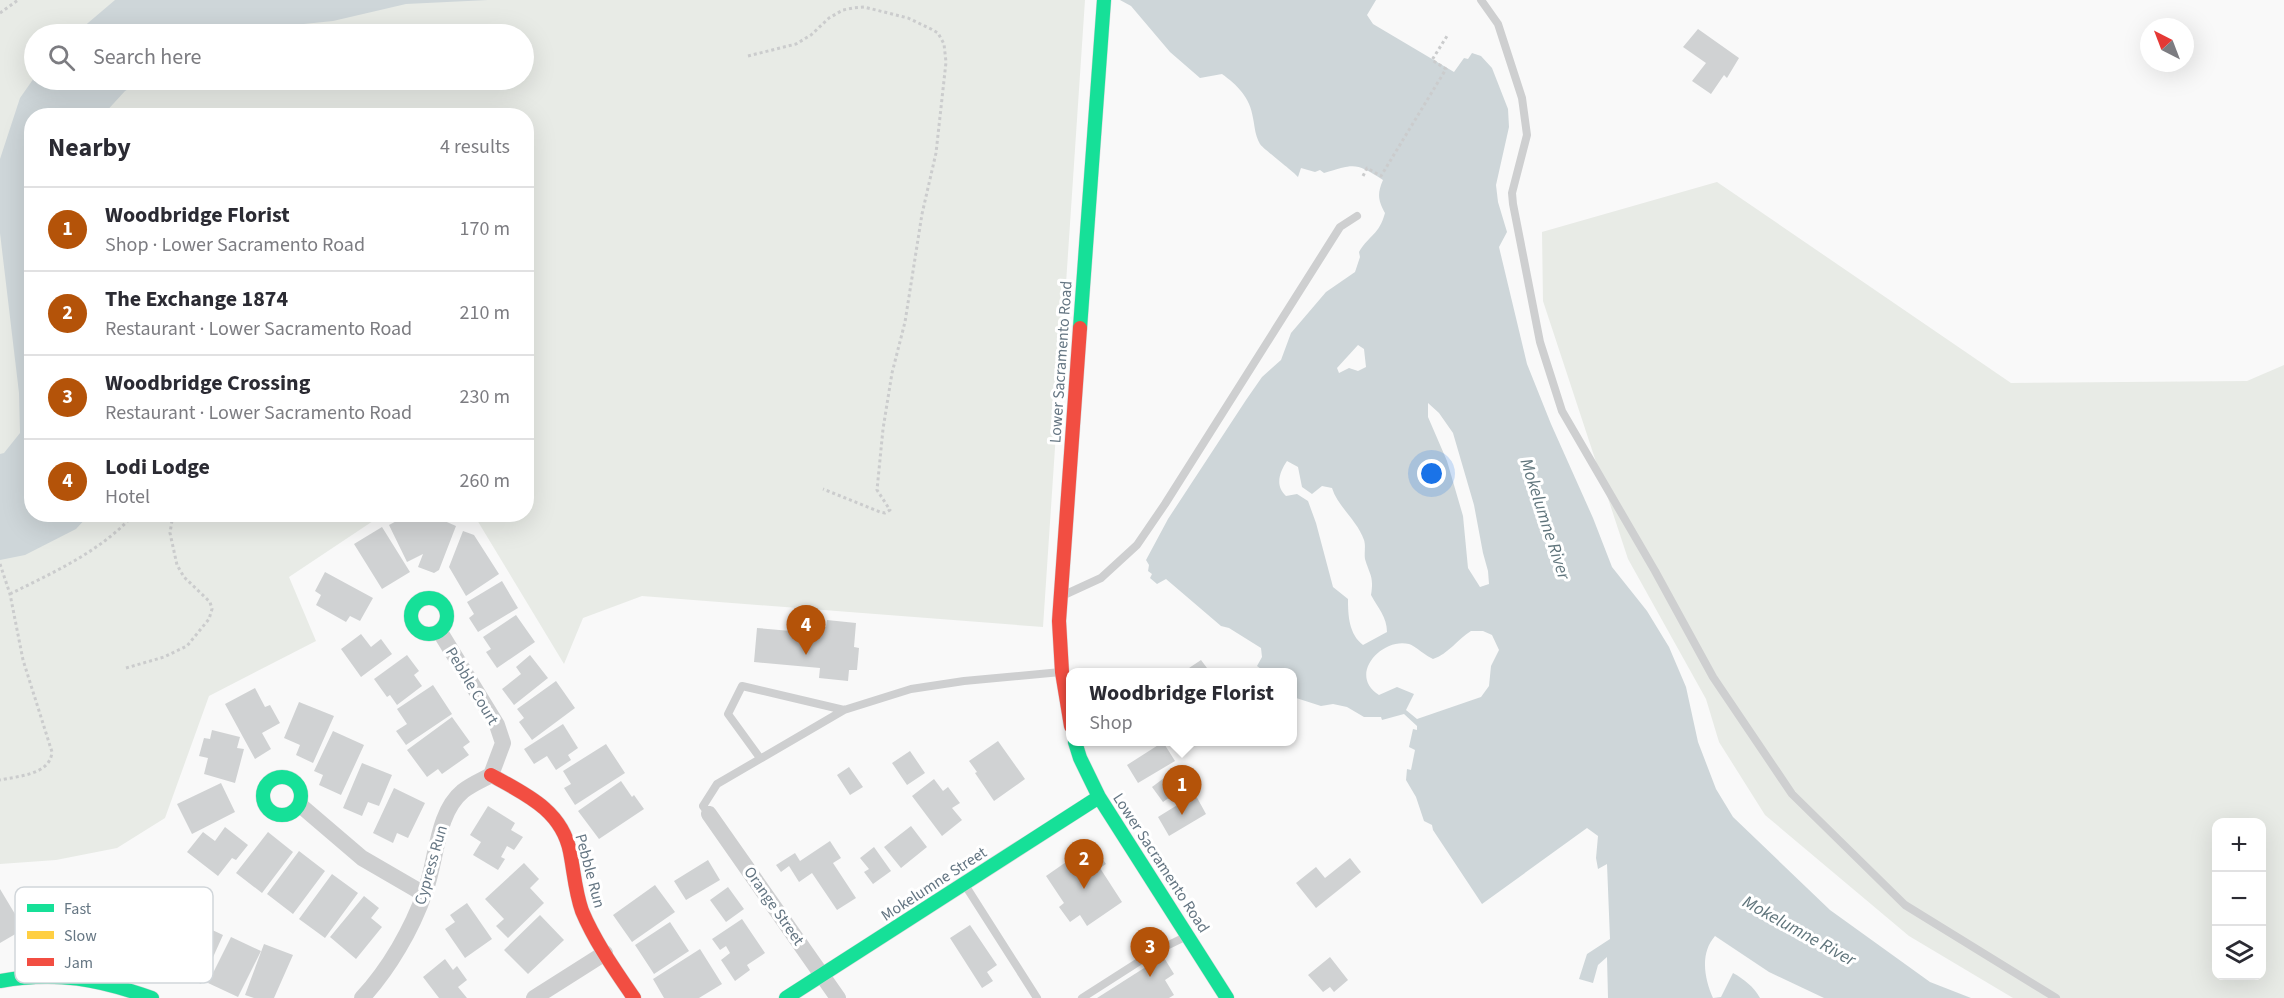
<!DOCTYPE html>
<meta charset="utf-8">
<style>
body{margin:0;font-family:"Source Sans 3",sans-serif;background:#f7f7f7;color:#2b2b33}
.controls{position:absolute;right:18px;bottom:18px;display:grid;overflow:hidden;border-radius:12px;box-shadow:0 6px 24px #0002}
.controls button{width:54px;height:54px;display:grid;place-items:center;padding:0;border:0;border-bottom:2px solid #e1e1e2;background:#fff;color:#2b2b33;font:30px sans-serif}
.compass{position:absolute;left:2140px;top:18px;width:54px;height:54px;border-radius:50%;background:#fff;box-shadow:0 6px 24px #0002;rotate:318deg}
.you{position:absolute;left:1432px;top:474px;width:21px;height:21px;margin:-15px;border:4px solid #fff;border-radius:50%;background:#1a73e8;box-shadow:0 0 0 9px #1a73e833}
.badge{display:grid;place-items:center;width:39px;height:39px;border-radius:50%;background:#b45309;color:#fff;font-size:20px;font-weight:700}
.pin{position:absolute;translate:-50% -50px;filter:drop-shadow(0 2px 3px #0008)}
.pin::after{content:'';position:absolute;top:32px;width:21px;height:18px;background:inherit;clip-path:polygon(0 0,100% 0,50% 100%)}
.popup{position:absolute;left:1066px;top:668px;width:231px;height:78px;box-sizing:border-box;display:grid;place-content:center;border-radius:12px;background:#fff;filter:drop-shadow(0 2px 4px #0005);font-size:20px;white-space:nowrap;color:#7c7c81}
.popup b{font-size:22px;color:#2b2b33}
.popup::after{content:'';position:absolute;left:50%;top:100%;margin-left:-12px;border:12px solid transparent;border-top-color:#fff}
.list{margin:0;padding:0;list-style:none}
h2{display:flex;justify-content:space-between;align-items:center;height:78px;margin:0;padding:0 24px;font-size:26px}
h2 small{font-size:20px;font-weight:400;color:#7c7c81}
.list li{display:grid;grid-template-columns:39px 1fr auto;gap:18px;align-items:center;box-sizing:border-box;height:84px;padding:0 24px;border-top:2px solid #e1e1e2}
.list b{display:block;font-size:22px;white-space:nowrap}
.list p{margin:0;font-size:20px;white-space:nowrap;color:#7c7c81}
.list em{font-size:20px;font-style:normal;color:#7c7c81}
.icon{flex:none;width:33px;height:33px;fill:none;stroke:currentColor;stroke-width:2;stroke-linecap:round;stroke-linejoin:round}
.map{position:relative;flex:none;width:2284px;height:998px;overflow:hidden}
.search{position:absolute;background:#fff;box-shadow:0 6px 24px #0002;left:24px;top:24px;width:510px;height:66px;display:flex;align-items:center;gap:15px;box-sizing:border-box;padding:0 21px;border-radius:33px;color:#7c7c81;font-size:22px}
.panel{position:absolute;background:#fff;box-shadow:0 6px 24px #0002;left:24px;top:108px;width:510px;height:414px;border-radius:24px}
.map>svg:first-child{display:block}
.green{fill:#e8ebe6;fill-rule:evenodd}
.water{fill:#ced6d9;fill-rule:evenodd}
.building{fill:#d0d2d3}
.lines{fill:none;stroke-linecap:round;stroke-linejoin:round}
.fast-casing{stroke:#d5d6d7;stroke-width:15}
.jam-casing{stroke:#d5d6d7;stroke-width:15}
.path{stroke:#cbcccd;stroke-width:3;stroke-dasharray:3 3;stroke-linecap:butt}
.lane{stroke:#cecfd0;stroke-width:8}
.street{stroke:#cecfd0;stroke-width:16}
.fast{stroke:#16e098;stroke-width:14}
.jam{stroke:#f24e42;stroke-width:14}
.labels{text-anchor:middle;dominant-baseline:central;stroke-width:6;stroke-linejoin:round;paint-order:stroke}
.street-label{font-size:16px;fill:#657683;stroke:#fff}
.water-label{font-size:18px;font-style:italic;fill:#60757c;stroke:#fff}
.key{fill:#fff;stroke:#d1d6da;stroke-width:1.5}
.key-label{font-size:16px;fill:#657683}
</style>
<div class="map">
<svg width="2284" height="998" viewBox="0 0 2284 998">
<rect width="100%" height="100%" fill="#f9f9f9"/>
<path class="green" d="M0 0H1085L1043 627 642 596 583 618 564 664 474 515 526 514V116H32V514L382 515 289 577 316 641 209 696 165 818 117 848 56 860 0 864ZM34 34H524V80H34Z
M1717 182 2011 383 2247 381 2284 365V998H2013L1909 936 1765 815 1719 742 1706 699 1628 559 1543 301 1542 232ZM2216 822H2262V976H2216Z"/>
<path class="water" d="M115 0H488L406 4 333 21 265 28 234 34H75Z
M1120 0H1376L1367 15 1373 24 1454 72 1464 58 1468 59 1472 53 1481 56 1492 68 1508 109 1509 127 1496 185 1498 202 1507 232 1499 247 1527 364 1551 424 1593 518 1612 567 1647 611 1669 647 1686 687 1698 742 1716 789 1733 817 1830 910 1930 982 1971 998H1824L1769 972 1715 936C1700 953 1704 978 1713 998L1721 997 1733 973C1744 979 1754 987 1760 998H1608L1607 957 1598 965 1593 983 1579 979 1587 954 1610 939 1607 864 1598 869 1596 858 1598 836 1587 828 1482 904 1433 830 1432 825 1424 821 1416 797 1406 780 1407 769 1411 770 1415 750 1409 747 1413 729 1417 730V726L1404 714 1382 720 1381 717H1364L1347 707 1333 704 1321 706 1293 697V672H1265L1257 666 1262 657 1261 648 1229 628 1221 626 1166 579 1157 584 1150 578 1152 574 1148 571 1149 565 1146 560 1168 519 1246 400 1262 377 1281 360 1291 333 1326 292 1355 272 1360 257 1359 252C1370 234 1379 235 1385 213 1378 200 1377 194 1383 180 1355 162 1355 164 1324 173L1320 170 1315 172 1301 168 1298 177C1293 171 1261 147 1260 144 1255 135 1255 128 1253 118 1250 97 1237 85 1222 74L1200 78 1170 52 1131 6ZM1358 345 1364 349 1366 367 1358 371 1349 368 1339 373 1337 368ZM1428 403 1439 413 1453 433 1474 505 1483 553 1488 571 1489 584 1480 587 1468 568 1463 516 1447 461 1428 417ZM1287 461 1298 467 1302 487 1312 494 1322 486 1332 488C1338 507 1357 520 1364 540 1366 546 1364 553 1365 559 1370 576 1374 576 1371 595 1378 608 1387 617 1387 632L1363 645C1349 634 1348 616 1348 599L1333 587 1316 523 1308 501 1297 494 1286 496C1275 486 1279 473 1287 461ZM1471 631H1483L1492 635 1499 650 1491 666 1489 686 1481 697 1417 719 1406 710 1414 694 1397 687 1379 695C1347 675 1382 637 1409 644 1415 646 1426 656 1433 659 1448 654 1458 639 1471 631Z
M34 78 144 80 125 91 103 115 32 116V514L89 515 76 529 25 555 0 560V454L4 453 20 433 19 393 0 233V159L20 98Z"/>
<path class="building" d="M1698 29 1739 58 1727 78 1724 75 1711 94 1692 81 1706 63 1683 47Z
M421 514H442L440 519 456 526 439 570 434 573 418 567 423 554 407 562 389 525 404 517 418 522Z
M382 527 410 572 382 589 354 544Z
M463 531 474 535 499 574 466 596 449 567Z
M325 572 373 598 360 621 350 616 346 622 316 605 321 595 315 591Z
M502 581 518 608 478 632 469 618 474 614 467 602Z
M516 615 535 642 497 668 486 652 491 649 483 637Z
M827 620 856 623 854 647 859 648 857 670H849L848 681 819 678 820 668 754 662 757 628 791 631V624L826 627Z
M361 634 371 647 381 639 392 654 361 677 341 649Z
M407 655 419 671 414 675 422 686 397 705 390 695 387 697 374 679Z
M530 655 548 678 514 705 502 689 521 674 516 667Z
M1201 660 1210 672H1183Z
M556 681 575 708 532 740 519 722 524 718 517 709Z
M433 685 452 714 406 745 396 731 407 724 397 709Z
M255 688 265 707 270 705 280 723 262 733 271 749 255 759 225 704Z
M299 702 334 716 313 763 296 755 300 745 284 738Z
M452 717 470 742 463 747 469 755 442 774 438 769 427 777 407 750Z
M563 724 578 748 568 755 571 760 556 770 547 756 534 764 524 749Z
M212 730 240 737 237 748 244 749 235 783 204 774 208 758 199 756 204 738 210 739Z
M333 731 364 745 341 795 319 785 323 775 314 771Z
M998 741 1025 779 994 801 975 773 977 772 969 761Z
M1163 742 1175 761 1138 783 1127 765Z
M606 744 625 773 575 805 564 788 571 784 563 771Z
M910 751 925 773 907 785 892 763Z
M362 763 392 775 379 806 368 802 362 816 343 808Z
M1180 766 1191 782 1163 802 1152 787Z
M849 767 863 787 850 795 837 775Z
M934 779 943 791 948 787 960 803 952 808 962 820 942 836 912 796Z
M621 781 632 797 634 795 644 809 599 839 578 811Z
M221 783 235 812 192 834 177 804Z
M394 788 425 803 408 838 397 833 393 843 373 833Z
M1195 794 1206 814 1169 836 1158 817Z
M488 806 515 823 511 830 523 837 514 850 507 846 501 857 505 859 498 870 473 855 481 842 470 835Z
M911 826 927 847 901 868 884 847Z
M225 827 248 845 236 860 232 858 218 876 187 852 203 832 215 841Z
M268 832 293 852 262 893 236 873Z
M830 841 841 858 833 863 856 898 837 910 812 873 799 882 789 866 781 872 776 865 795 853 800 861Z
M1092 844 1106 864 1100 868 1122 902 1087 926 1080 915 1070 922 1059 907 1064 903 1046 876Z
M874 847 891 871 873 884 864 872 869 869 860 858Z
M299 851 325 871 293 914 267 894Z
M1350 858 1361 872 1316 908 1296 883 1316 867 1325 878Z
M708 860 720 880 686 900 674 881Z
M524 863 539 879 530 888 544 903 508 938 496 926 504 919 485 899Z
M332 874 358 893 325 938 299 919Z
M655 885 675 912 632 942 613 915Z
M728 887 744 909 726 922 710 900Z
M0 889 24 929 0 943Z
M80 891 112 905 92 949 61 936Z
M118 896 150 907 131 957 99 945Z
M364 896 379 908 371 918 382 927 356 959 330 937Z
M467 903 492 939 465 958 445 929 455 922 450 915Z
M153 910 185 921 167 970 140 960 144 950 139 948Z
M540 915 564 940 528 974 504 950Z
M742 919 765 953 747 965 750 970 735 981 721 960 730 953 726 946 720 950 712 939Z
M193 921 223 935 201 984 171 970Z
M670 922 689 951 654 974 635 945Z
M970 925 997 965 987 972 993 981 982 988 950 938Z
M231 937 261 951 238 997 208 983Z
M264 944 293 955 274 998H254L245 995Z
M700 949 722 984 699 998H664L653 979Z
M1163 956 1174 974 1165 980 1174 995 1169 998H1097Z
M1330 957 1348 980 1334 992 1330 987 1323 992 1308 975Z
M445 959 453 970 457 966 467 980 458 987 467 998H439L423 977Z"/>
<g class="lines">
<g class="fast-casing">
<path id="fast" d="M1080 328 1104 0
M411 616a18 18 0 1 1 36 0a18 18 0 1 1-36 0Z
M1075 742 1080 758 1099 797 1227 998
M263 796a19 19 0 1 1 38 0a19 19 0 1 1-38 0Z
M0 981C57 971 98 979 152 998
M786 998 1099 797"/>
</g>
<g class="jam-casing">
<path id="jam" d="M1071 726 1062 672 1059 621 1080 328
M491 775C525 794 562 810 570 852 574 872 575 891 582 911 595 942 615 970 634 998"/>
</g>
<path class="path" d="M0 13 18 0
M748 56 796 44 811 35 829 18 843 10 853 8 864 7 908 18 931 29 938 33 944 44 946 62 936 153 922 214 905 322 892 373 883 429 877 490 890 510 885 513 880 512 823 489
M1363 176 1367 168 1381 176 1446 69 1432 60 1447 36
M0 564 10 594 23 660 52 752C50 775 18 776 0 780
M10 594C52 573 102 551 134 514
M126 668 164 657 187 646 209 619 212 609 210 602 184 577 177 565 170 533 173 514"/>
<path class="lane" d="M1481 0 1498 24 1522 98 1527 135 1512 193 1513 204 1540 342 1562 411 1655 571 1713 677 1792 794 1905 905 2056 998
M1064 595 1101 578 1137 545 1165 504 1340 227 1357 216
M760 758 728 714 742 686 844 710 911 689 964 681 1061 672
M709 814 703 806 717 784 844 710
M965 885 1037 998
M1082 998 1154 952 1185 937"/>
<path class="street" d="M300 805 362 858 424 894
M709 814 838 998
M362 998C389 969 412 929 425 892 437 860 436 813 463 791 472 784 482 780 491 775L503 743 497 725 440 632
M534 998 605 953"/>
<use href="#fast" class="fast"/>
<use href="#jam" class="jam"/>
</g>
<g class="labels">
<g class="street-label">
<text transform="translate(1061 362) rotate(-86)">Lower Sacramento Road</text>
<text transform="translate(472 686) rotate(59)">Pebble Court</text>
<text transform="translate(1161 863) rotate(57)">Lower Sacramento Road</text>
<text transform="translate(431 865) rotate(-74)">Cypress Run</text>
<text transform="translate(590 871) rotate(75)">Pebble Run</text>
<text transform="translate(934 884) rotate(-33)">Mokelumne Street</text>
<text transform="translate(774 906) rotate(55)">Orange Street</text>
</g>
<g class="water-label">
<text transform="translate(1545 519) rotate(72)">Mokelumne River</text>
<text transform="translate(1799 931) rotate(29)">Mokelumne River</text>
</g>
</g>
<rect x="15" y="887" width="198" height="96" rx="9" class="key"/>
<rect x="27" y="904" width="27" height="8" fill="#16e098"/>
<rect x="27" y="931" width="27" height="8" fill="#ffcf43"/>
<rect x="27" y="958" width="27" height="8" fill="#f24e42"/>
<g class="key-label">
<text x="64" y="914">Fast</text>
<text x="64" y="941">Slow</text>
<text x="64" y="968">Jam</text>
</g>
</svg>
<div class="controls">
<button>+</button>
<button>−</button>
<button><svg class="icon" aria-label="layers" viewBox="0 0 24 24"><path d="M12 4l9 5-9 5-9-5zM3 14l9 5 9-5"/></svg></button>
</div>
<svg class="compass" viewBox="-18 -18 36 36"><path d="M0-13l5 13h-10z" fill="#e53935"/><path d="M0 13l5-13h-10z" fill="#7c7c81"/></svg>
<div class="you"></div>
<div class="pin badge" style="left:1182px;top:815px">1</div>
<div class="popup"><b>Woodbridge Florist</b>Shop</div>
<div class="pin badge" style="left:1084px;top:889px">2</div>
<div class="pin badge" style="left:1150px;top:977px">3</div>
<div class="pin badge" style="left:806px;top:655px">4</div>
<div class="search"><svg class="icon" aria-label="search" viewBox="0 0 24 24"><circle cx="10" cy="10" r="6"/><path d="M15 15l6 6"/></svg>Search here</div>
<section class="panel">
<h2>Nearby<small>4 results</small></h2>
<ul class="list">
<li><span class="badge">1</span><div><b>Woodbridge Florist</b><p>Shop · Lower Sacramento Road</p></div><em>170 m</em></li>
<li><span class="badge">2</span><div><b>The Exchange 1874</b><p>Restaurant · Lower Sacramento Road</p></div><em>210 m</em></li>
<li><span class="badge">3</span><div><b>Woodbridge Crossing</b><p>Restaurant · Lower Sacramento Road</p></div><em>230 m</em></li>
<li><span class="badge">4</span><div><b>Lodi Lodge</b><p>Hotel</p></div><em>260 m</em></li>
</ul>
</section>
</div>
